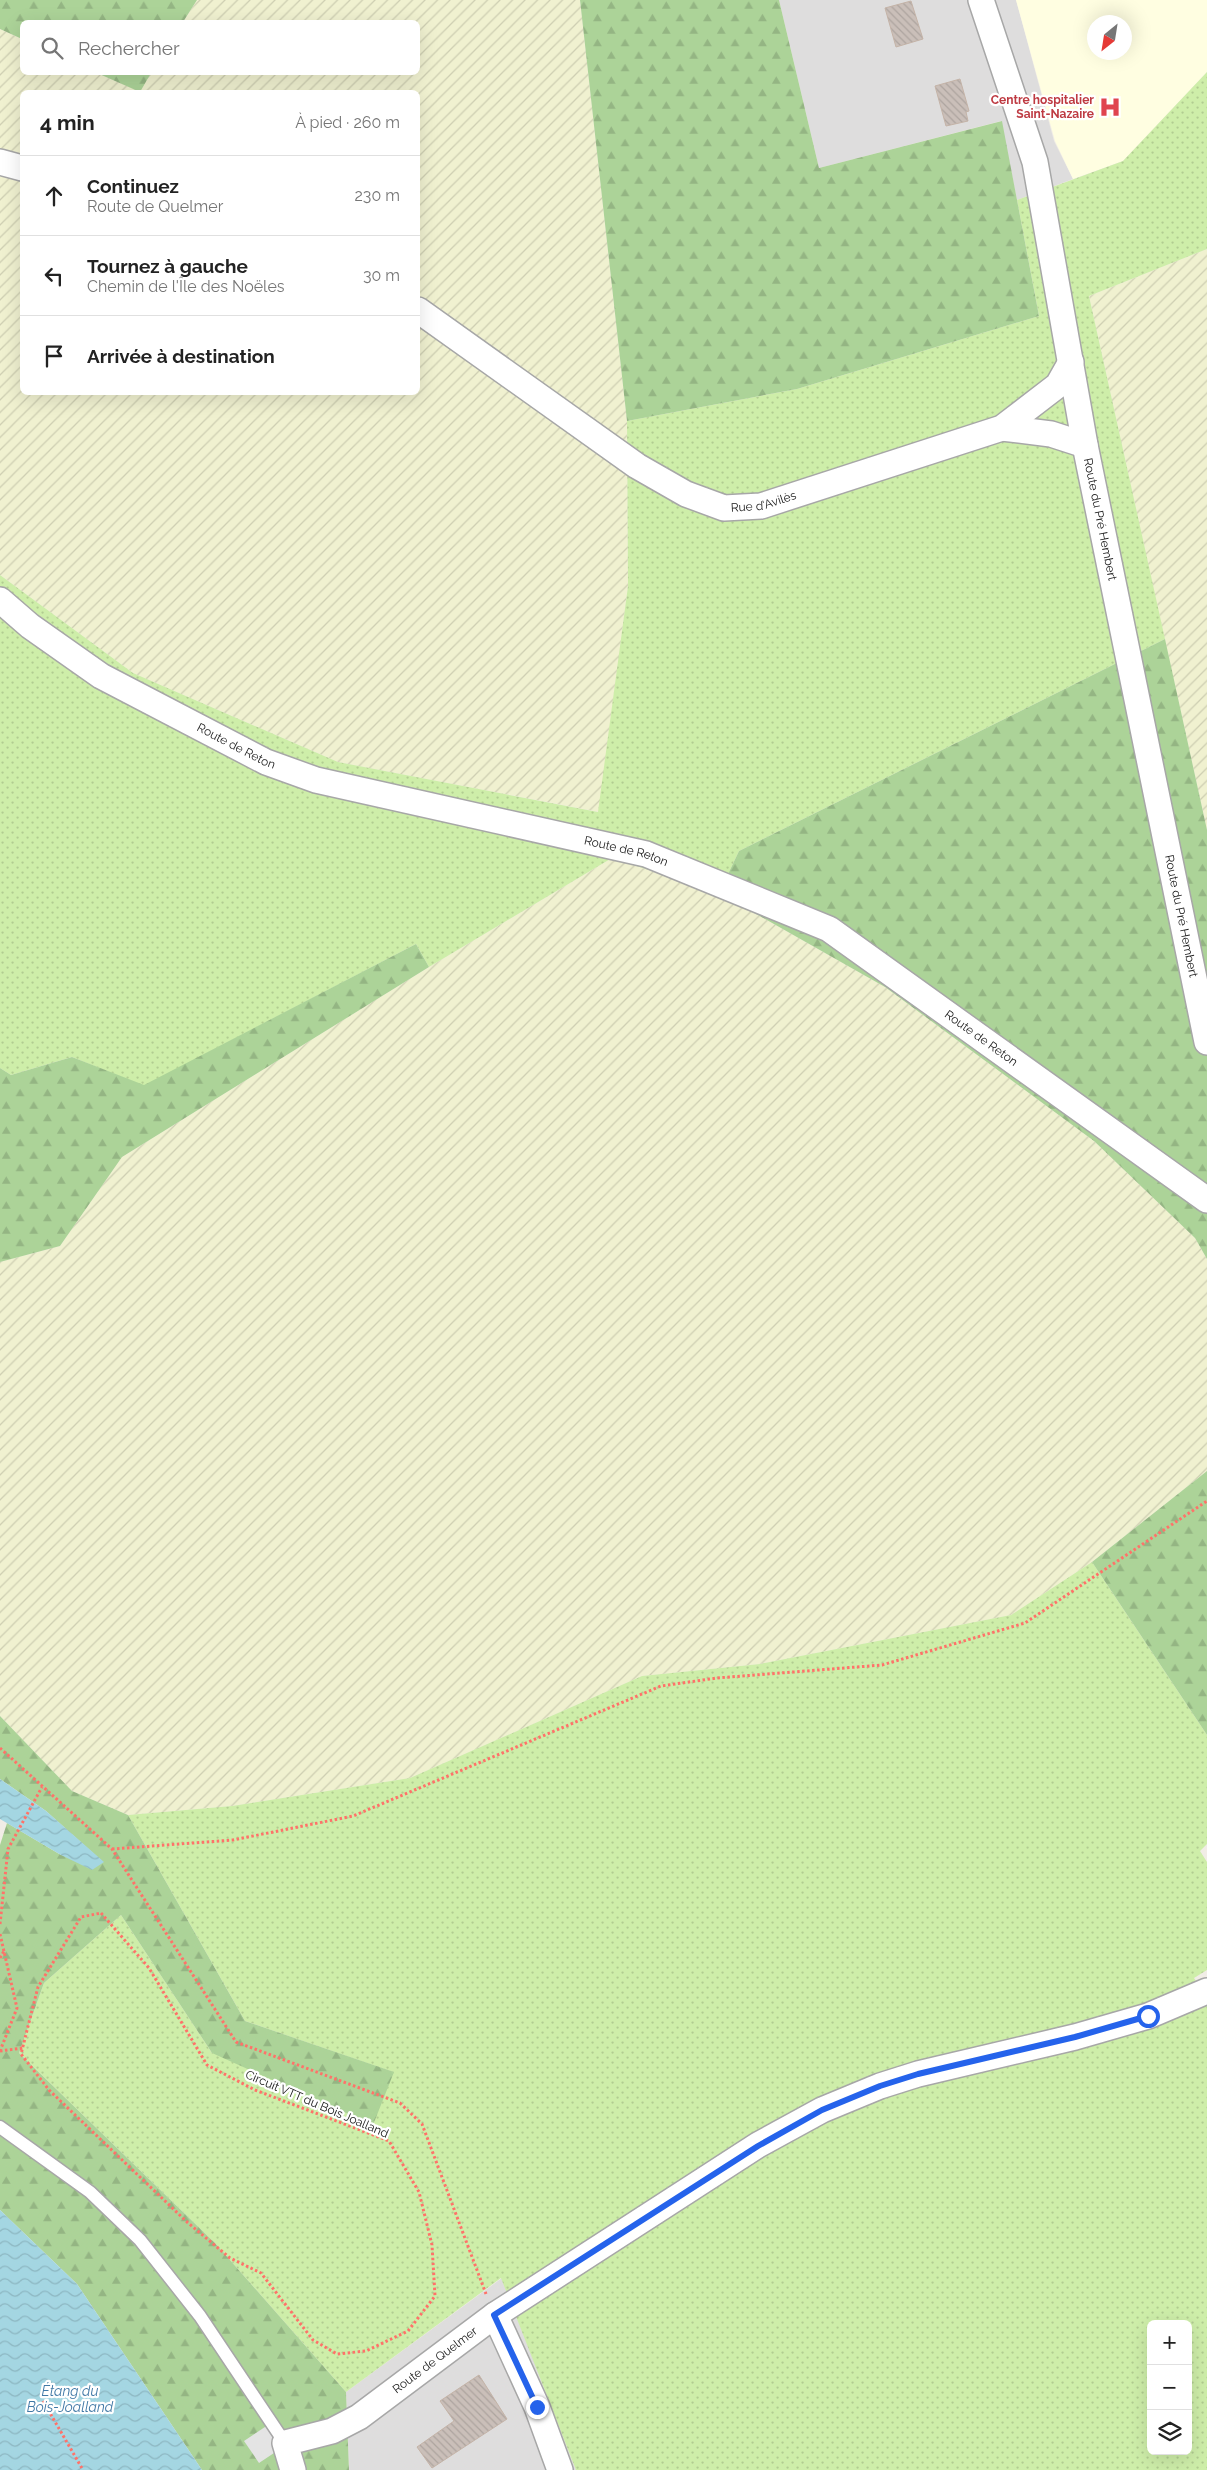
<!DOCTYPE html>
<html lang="fr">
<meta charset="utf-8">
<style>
body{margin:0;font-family:Raleway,sans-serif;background:#f6f6f6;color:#222}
.controls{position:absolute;right:15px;bottom:15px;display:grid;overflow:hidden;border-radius:8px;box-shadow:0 5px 20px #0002}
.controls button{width:45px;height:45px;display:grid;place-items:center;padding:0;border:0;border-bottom:1px solid #e0e0e0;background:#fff;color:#222;font:25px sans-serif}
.compass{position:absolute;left:1087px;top:15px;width:45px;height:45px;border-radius:50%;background:#fff;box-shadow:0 5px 20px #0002;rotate:210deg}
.stop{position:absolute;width:15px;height:15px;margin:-11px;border:4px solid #2563eb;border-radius:50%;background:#fff}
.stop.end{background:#2563eb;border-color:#fff;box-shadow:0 1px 5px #0008}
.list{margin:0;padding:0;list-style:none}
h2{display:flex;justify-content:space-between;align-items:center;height:65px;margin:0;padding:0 20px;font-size:21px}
h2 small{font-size:16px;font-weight:400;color:#767676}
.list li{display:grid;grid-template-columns:32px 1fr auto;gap:15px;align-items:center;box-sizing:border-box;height:80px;padding:0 20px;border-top:1px solid #e0e0e0}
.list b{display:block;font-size:19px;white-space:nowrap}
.list p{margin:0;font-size:16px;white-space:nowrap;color:#767676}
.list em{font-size:16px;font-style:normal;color:#767676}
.icon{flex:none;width:28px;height:28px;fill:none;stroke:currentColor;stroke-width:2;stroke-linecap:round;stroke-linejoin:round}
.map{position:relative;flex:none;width:1207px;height:2470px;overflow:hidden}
.search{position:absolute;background:#fff;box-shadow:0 5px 20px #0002;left:20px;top:20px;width:400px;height:55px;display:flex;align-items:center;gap:12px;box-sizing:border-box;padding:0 18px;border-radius:8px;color:#767676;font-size:19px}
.panel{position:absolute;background:#fff;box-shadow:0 5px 20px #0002;left:20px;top:90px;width:400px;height:305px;border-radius:8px}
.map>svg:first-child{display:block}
.residential{fill:#dedddd}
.education{fill:#fffee1;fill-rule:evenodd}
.farmland{fill:url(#farmland-furrows);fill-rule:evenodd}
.grass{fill:url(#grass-dots);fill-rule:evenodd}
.forest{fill:url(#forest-firs)}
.parking{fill:#e4e4e4}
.water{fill:url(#water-waves)}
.building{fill:url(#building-back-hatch);stroke:#c4b3a7}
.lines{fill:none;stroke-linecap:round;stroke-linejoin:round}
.service-casing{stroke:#a7a7a7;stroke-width:15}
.minor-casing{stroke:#a7a7a7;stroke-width:28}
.path{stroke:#ff7269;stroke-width:3;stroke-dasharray:2.5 2.5;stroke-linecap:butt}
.service{stroke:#fff;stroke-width:12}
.minor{stroke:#fff;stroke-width:25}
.route{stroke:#2563eb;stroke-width:6}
.labels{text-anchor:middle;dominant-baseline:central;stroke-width:4.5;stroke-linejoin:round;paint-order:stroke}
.health-label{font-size:12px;font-weight:bold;fill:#be3a42;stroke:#fff;text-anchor:end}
.street-label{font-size:12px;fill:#202020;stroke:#fff}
.water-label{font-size:14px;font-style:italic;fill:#4078a6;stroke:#fff}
</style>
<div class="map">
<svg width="1207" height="2470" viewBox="0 0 1207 2470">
<defs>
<pattern id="farmland-furrows" width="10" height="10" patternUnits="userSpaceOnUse" patternTransform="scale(1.25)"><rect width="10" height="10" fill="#f0f1d0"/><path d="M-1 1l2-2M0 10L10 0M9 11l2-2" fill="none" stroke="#ceceb2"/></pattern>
<pattern id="grass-dots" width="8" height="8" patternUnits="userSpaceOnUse" patternTransform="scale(1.25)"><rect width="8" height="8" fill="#ceeea9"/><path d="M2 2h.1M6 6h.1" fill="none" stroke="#b1cc91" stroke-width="1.8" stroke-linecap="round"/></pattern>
<pattern id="forest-firs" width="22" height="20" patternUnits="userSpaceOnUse" patternTransform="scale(1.25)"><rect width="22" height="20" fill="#acd398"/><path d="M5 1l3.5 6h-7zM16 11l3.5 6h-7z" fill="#94b583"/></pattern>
<pattern id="water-waves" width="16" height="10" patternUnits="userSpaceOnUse" patternTransform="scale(1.25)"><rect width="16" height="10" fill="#a4d6e2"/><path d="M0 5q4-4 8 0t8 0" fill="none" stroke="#8db7c2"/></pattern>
<pattern id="building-back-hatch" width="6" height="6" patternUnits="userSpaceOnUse" patternTransform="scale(1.25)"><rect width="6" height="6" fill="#cabfb9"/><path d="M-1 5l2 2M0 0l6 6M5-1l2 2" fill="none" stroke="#ada49f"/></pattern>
</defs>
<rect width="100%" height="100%" fill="#f1ede6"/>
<path class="residential" d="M779 0H1016L1054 141 1073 179 1017 200 1001 121 819 168Z
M502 2278 576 2470H349L346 2392Z"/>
<path class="education" d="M1016 0H1207V72L1123 161 1073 179 1055 141ZM1094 22H1124V52H1094Z"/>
<path class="farmland" d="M197 0H580L627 421 628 586 599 812 338 762 133 673 0 575V29L22 39V72L97 73 139 91 151 73 418 72V22H183ZM22 92H418V392H22Z
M1207 249V830L1089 296Z
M612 858 719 893 885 987 1094 1141 1195 1238 1207 1259V1471L1092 1562 1011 1615 760 1664 642 1676 410 1778 232 1806 128 1815 72 1791 0 1716V1262L60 1246 122 1157 429 967Z"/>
<path class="grass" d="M1207 72V249L1089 296 1165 639 739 851 719 893 612 858 429 967 416 944 144 1086 72 1057 11 1075 0 1068V575L133 673 338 762 598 812 628 586 627 421 797 389 1039 316 1017 200 1123 161Z
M1092 1562 1207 1735V1844L1200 1851 1207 1862V1970L1194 1978 1207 1998V2470H576L501 2278 346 2392 215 2243 19 2053 44 1983 121 1915 212 2053 393 2072 245 2021 128 1815 232 1806 410 1778 642 1676 760 1664 1011 1615ZM1151 2324H1188V2451H1151Z"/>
<path class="forest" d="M0 0H197L183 22H22V39L0 29Z
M580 0H779L819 168 1002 121 1039 316 797 389 627 421Z
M97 73H151L140 92Z
M1165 639 1207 830V1259L1195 1238 1094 1141 885 987 719 893 739 851Z
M416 944 429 967 122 1157 60 1246 0 1262V1068L11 1075 72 1057 144 1085Z
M1207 1471V1735L1092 1562Z
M0 1716 72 1791 128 1815 245 2021 394 2072 373 2125 212 2053 121 1915 44 1983 19 2053 215 2243 346 2392 349 2470H202L77 2284 0 2210V1845L7 1823 61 1855 103 1862 46 1811 0 1779Z"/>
<path class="parking" d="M268 2425 283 2447 259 2463 244 2441Z"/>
<path class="water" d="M0 1779 46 1811 104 1862 92 1870 61 1855 0 1819Z
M0 2210 77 2284 202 2470H0Z"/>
<path class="building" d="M911 1 923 39 896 47 885 8Z
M960 79 969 111 966 112 968 121 946 126 935 86Z
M479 2375 507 2419 432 2468 417 2447 454 2421 440 2401Z"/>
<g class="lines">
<g class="service-casing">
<path id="service" d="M0 2127 90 2192 140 2240 200 2316 285 2443"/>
</g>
<g class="minor-casing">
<g id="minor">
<path id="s1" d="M981 0 1035 162 1085 445 1207 1042"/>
<path d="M0 162 22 168"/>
<path id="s2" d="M418 310 637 466 686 494 724 508 761 506 1002 428 1058 385 1071 362"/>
<path d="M1002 428 1051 434 1085 445"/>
<path id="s3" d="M0 600 30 626 101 676 266 762 316 780 646 854 829 929 1207 1200"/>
<path d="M495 2315 537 2407 560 2470"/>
<path id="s4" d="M293 2470 285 2443 332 2431 359 2417 495 2315 758 2145 822 2110 880 2086 918 2074 1075 2037 1148 2016 1207 1991"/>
</g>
</g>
<path class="path" d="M0 1748 112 1849 236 2042 400 2103 422 2124 486 2294
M112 1849 233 1840 353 1816 661 1686 717 1678 882 1665 1025 1623 1207 1501
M101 1913 149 1968 207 2065 255 2090 389 2141 419 2192 432 2245 435 2296 408 2331 366 2351 337 2354 313 2340 261 2273 230 2258 187 2222 49 2090 21 2054 38 1987 81 1917Z
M0 1924 8 1849 42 1787
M0 1934 17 2008 0 2051
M0 1958 4 1951
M0 2051 23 2048
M43 2401 83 2470"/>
<use href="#service" class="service"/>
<use href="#minor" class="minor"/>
</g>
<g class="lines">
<path class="route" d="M537 2407 494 2315 758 2146 822 2110 880 2086 918 2074 1075 2037 1148 2016"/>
</g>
<defs>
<g id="hospital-bare" transform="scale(1.725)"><path d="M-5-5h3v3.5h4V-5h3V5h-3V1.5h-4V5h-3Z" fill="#e0444e" stroke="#fff" stroke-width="2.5" paint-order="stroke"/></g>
</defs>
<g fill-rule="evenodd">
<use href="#hospital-bare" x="1110" y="107"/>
</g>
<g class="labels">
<g class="health-label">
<text x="1094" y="100">Centre hospitalier<tspan x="1094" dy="14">Saint-Nazaire</tspan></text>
</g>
<g class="street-label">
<text stroke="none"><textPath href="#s2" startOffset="406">Rue d'Avilès</textPath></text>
<text stroke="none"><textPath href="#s1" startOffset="534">Route du Pré Hembert</textPath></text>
<text stroke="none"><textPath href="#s3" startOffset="279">Route de Reton</textPath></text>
<text stroke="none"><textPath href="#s3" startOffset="684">Route de Reton</textPath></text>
<text stroke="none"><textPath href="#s1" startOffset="939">Route du Pré Hembert</textPath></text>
<text stroke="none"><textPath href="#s3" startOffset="1089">Route de Reton</textPath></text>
<text transform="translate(317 2104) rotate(23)">Circuit VTT du Bois Joalland</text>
<text stroke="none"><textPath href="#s4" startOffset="202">Route de Quelmer</textPath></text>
</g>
<g class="water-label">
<text x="70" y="2391">Étang du<tspan x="70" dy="16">Bois-Joalland</tspan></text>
</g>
</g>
</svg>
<div class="controls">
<button>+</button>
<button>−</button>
<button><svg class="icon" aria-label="layers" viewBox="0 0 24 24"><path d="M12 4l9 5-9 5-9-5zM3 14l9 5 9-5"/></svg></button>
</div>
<svg class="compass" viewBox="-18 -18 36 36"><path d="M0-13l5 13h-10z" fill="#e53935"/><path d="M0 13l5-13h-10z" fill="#767676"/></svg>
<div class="stop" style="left:1148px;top:2016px"></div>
<div class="stop end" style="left:537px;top:2407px"></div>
<div class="search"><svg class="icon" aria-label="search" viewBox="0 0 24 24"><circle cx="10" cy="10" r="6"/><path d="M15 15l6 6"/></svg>Rechercher</div>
<section class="panel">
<h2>4 min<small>À pied · 260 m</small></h2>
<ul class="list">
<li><svg class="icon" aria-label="ahead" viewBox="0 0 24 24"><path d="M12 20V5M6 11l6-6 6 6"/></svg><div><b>Continuez</b><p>Route de Quelmer</p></div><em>230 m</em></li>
<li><svg class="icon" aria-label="left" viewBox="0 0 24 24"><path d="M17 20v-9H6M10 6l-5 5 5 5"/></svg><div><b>Tournez à gauche</b><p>Chemin de l'Île des Noëles</p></div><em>30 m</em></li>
<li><svg class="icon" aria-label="arrive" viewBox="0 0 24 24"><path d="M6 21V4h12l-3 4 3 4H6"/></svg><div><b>Arrivée à destination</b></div></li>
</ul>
</section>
</div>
